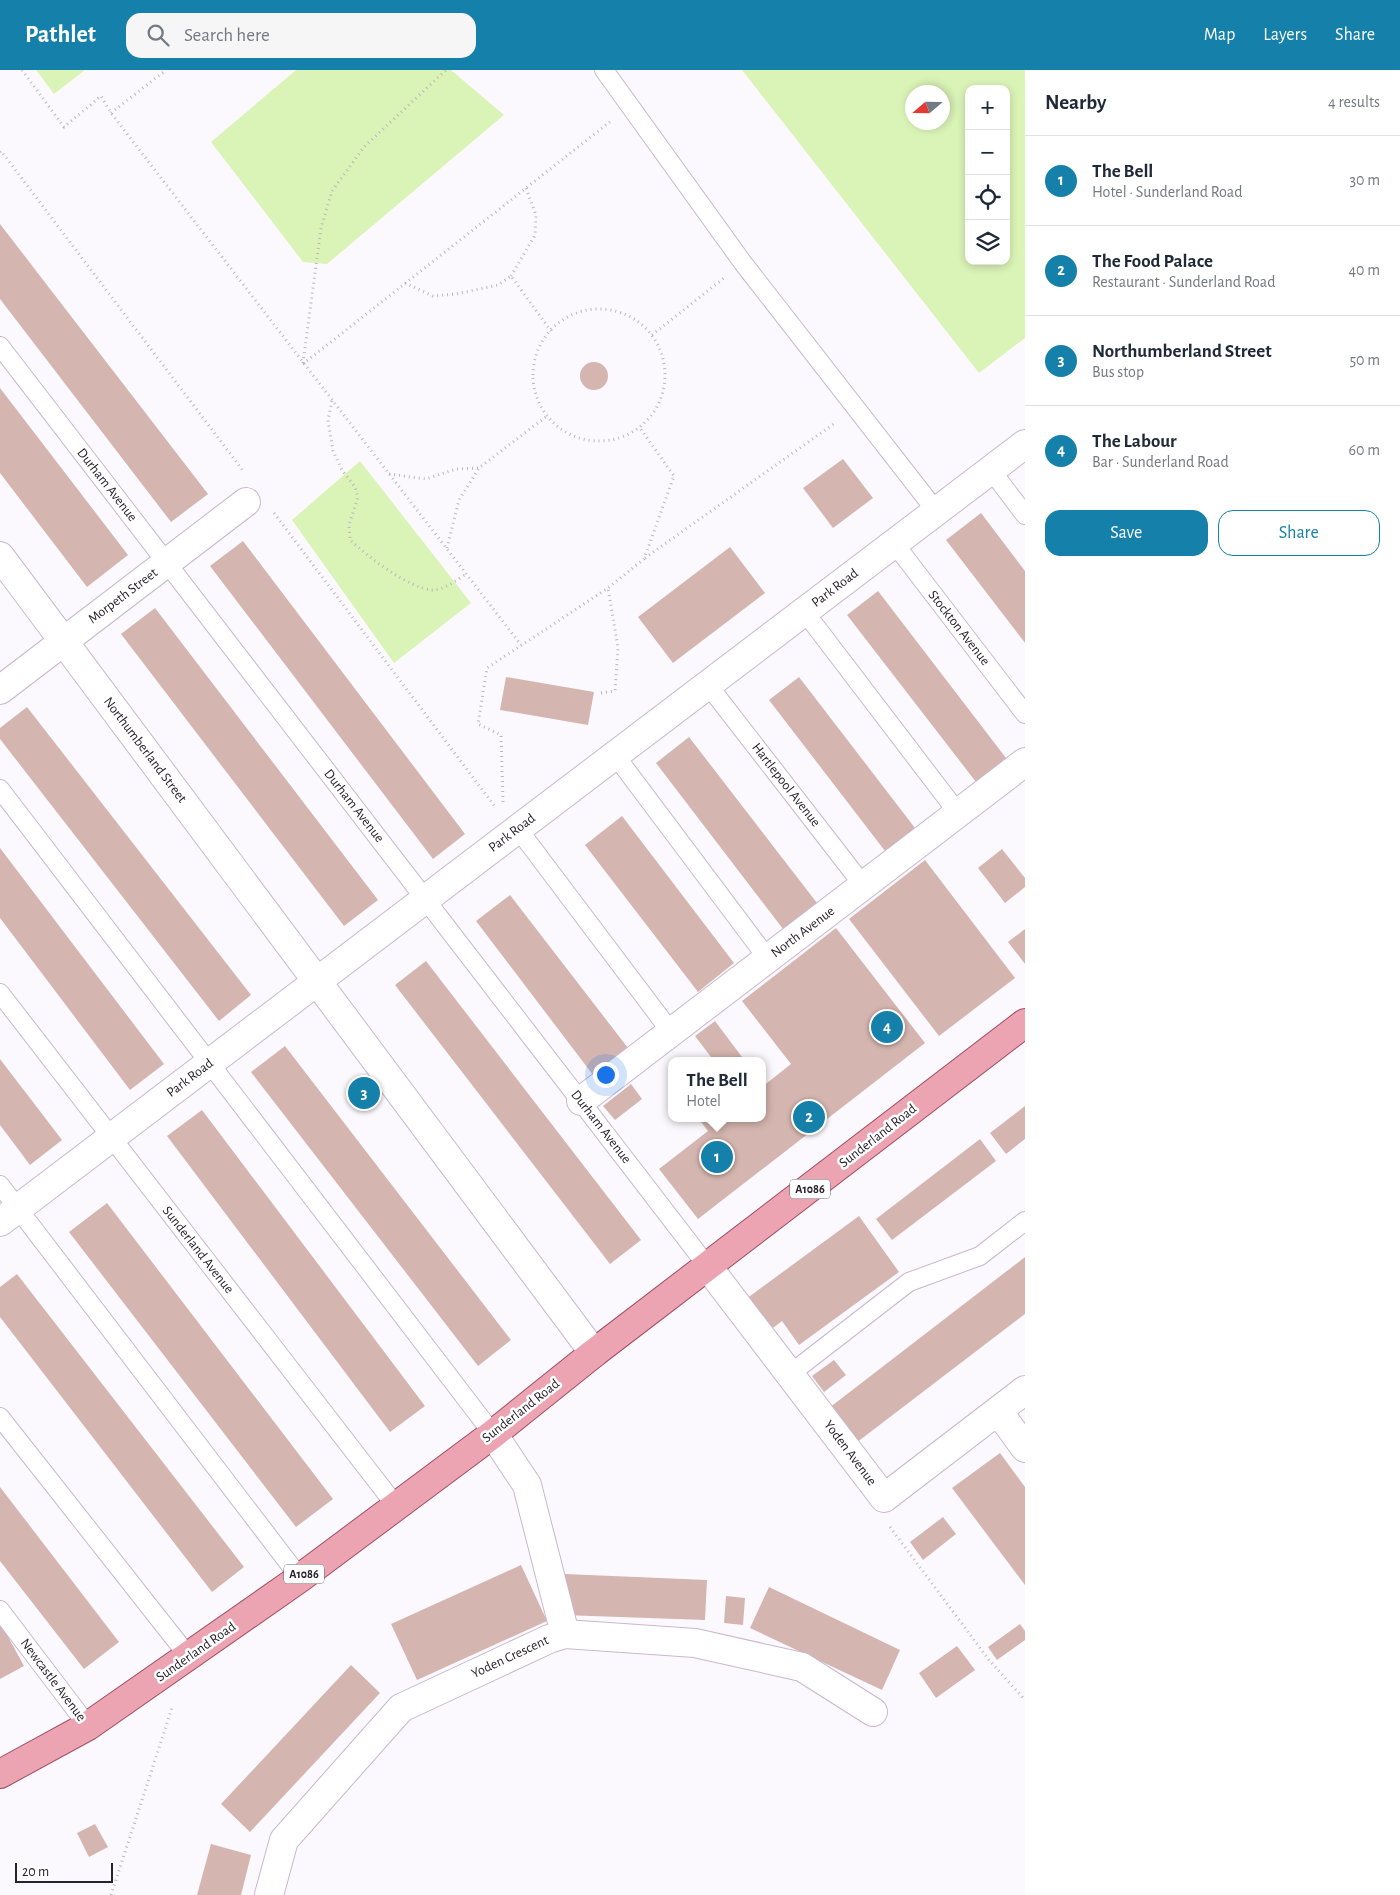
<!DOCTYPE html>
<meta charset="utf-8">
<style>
body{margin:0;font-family:"Alegreya Sans",sans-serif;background:#f6f6f7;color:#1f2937}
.controls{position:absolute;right:15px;top:15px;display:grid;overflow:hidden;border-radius:10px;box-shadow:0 2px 8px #0003}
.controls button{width:45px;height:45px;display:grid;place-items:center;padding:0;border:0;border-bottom:1px solid #e0e1e3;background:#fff;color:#1f2937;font:25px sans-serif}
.compass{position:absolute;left:905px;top:15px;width:45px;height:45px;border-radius:50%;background:#fff;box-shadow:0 2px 8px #0003;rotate:250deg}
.scale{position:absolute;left:15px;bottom:12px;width:98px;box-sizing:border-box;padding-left:5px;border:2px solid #28222b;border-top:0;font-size:14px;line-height:18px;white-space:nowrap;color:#28222b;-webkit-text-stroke:4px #fff;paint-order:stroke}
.you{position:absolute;left:605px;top:1004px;width:18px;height:18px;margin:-12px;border:4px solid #fff;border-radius:50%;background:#1a73e8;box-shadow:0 0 0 8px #1a73e833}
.badge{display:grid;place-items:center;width:32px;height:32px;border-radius:50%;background:#1580a9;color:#fff;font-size:16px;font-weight:700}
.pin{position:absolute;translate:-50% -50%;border:2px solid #fff;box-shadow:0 1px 5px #0006}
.popup{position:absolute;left:668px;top:987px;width:98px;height:65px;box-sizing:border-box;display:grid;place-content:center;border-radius:10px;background:#fff;filter:drop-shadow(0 1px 4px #0005);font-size:16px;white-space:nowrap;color:#747a83}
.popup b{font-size:19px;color:#1f2937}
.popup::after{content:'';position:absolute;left:50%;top:100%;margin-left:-10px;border:10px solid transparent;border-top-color:#fff}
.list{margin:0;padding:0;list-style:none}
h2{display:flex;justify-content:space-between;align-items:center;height:65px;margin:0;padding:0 20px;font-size:21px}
h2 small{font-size:16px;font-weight:400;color:#747a83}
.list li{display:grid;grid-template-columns:32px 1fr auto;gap:15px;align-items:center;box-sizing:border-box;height:90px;padding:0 20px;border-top:1px solid #e0e1e3}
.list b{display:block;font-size:19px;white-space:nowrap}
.list p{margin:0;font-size:16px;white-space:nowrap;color:#747a83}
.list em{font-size:16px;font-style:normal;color:#747a83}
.actions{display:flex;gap:10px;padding:15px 20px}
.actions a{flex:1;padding:11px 0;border:1px solid #1580a9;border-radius:15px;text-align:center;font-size:18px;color:#1580a9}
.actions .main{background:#1580a9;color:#fff}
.icon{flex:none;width:28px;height:28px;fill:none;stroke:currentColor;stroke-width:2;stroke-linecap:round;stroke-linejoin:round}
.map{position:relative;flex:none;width:1025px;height:1825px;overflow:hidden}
header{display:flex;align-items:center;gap:30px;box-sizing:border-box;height:70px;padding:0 25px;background:#1580a9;color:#fff}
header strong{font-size:24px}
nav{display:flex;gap:28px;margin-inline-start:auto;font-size:18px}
.search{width:350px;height:45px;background:#f6f6f7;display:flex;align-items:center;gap:12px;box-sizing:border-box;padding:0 18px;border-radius:15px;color:#747a83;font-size:19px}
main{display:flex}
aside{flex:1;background:#fff}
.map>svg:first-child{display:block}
.green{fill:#daf3b6;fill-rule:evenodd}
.building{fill:#d5b5af}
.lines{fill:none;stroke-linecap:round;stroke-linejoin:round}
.service-casing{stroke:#c9b7cf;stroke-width:20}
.minor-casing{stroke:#c9b7cf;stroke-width:30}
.primary-casing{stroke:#a04f62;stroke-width:30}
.path{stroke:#bbb7bd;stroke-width:3;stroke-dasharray:1 4;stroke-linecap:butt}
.service{stroke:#fff;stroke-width:18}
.minor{stroke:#fff;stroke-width:28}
.primary{stroke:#eca4b2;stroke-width:28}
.labels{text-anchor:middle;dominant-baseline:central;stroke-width:5;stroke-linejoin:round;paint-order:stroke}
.shield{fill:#fff;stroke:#68646b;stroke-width:1}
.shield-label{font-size:12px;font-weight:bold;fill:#28222b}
.street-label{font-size:14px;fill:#28222b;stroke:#fff}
</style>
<header>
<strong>Pathlet</strong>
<div class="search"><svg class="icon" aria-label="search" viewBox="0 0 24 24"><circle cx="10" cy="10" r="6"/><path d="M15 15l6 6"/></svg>Search here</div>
<nav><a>Map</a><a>Layers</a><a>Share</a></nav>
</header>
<main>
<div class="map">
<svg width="1025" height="1825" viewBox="0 0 1025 1825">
<rect width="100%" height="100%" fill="#fcf9fe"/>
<path class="green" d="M36 0H85L54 24Z
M296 0H451L504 45 327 194 303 192 211 72Z
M742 0H1025V268L979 303ZM969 19H1006V191H969ZM942 22V52H912V22Z
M360 391 471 533 394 593 292 450Z"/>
<path class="building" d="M0 154 208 424 171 452 0 229Z
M580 306a14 14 0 1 1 28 0a14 14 0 1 1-28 0Z
M0 318 128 485 87 517 0 403Z
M843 389 873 428 833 458 803 418Z
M981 443 1025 501V573L946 470Z
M243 471 465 764 433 789 210 496Z
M730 477 765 523 673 593 638 547Z
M878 521 1006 688 976 712 847 545Z
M155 538 378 830 344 856 121 564Z
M506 607 594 622 588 655 500 640Z
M799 607 915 758 885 781 769 630Z
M27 637 251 925 219 951 0 669V658Z
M689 667 817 833 783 859 656 693Z
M622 746 734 893 698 922 585 775Z
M0 778 164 994 130 1020 0 848Z
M1002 779 1025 808V817L1005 833 978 798Z
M925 790 1015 908 939 966 849 849Z
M510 825 628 978 593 1005 476 851Z
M836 858 925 973 698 1149 659 1099 708 1061 698 1048H762V1017L791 994 742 931Z
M1025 859V894L1008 872Z
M426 891 641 1170 610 1194 395 915Z
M715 951 745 991H714L695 966Z
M285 976 511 1270 478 1296 251 1002Z
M0 989 62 1070 30 1095 0 1055Z
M631 1014 642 1029 615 1050 603 1036Z
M1025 1036V1069L1006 1084 990 1063Z
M202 1040 425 1336 390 1362 167 1066Z
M980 1069 996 1091 892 1170 876 1149Z
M107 1133 333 1429 296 1457 69 1162Z
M859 1146 899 1202 799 1275 782 1251 769 1261 746 1229Z
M1025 1187V1244L856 1373 829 1338Z
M17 1204 244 1497 212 1522 0 1247V1217Z
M834 1290 846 1305 824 1322 812 1306Z
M1000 1383 1025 1417V1515L952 1418Z
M0 1417 119 1572 84 1599 0 1491Z
M943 1447 956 1464 923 1490 910 1472Z
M521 1495 547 1551 417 1610 391 1554Z
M565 1504 707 1510 705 1550 563 1545Z
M769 1517 900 1580 882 1620 750 1558Z
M726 1526 745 1528 743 1555 724 1553Z
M0 1552 24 1596 0 1609Z
M1020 1554 1025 1561V1570L997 1590 988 1577Z
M957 1576 975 1600 936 1628 919 1603Z
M351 1595 380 1623 250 1762 221 1734Z
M95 1754 108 1777 89 1787 77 1763Z
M211 1774 251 1785 241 1825H197Z"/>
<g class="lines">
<g class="service-casing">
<path id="service" d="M604 0 743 193 936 441
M0 276 708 1197
M991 400 1025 445
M894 473 1025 644
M804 541 958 743
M708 615 863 815
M615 685 768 889
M0 719 493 1364
M518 759 671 962
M0 923 396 1436
M0 1115 300 1508
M790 1304 909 1212 980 1186 1025 1151
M0 1347 189 1587
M0 1540 88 1656"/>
</g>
<g class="minor-casing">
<path id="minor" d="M0 486 594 1283
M0 620 246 432
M581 1031 1025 692
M0 1152 1025 374
M708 1197 884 1428 1025 1320
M998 1341 1025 1378
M493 1364 527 1415 565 1564
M269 1825 284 1770 401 1638 549 1569 565 1564 695 1573 802 1597 873 1642"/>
</g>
<g class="primary-casing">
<path id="primary" d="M0 1704 88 1656 300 1508 493 1364 594 1283 1025 953"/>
</g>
<path class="path" d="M22 0 64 57 101 26 111 43 521 575
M111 43 166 0
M0 82 1 81 244 402
M511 206 535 165 536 145 526 118
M405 213 433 226 456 224 498 215 511 206 551 261
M533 305a66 66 0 1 1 132 0a66 66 0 1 1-132 0Z
M652 265 724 208
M303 293 321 158 332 121 364 77 446 0
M303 294 611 51
M332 331 328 350 333 381 342 400 355 417 358 427 349 455 350 470C367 486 408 518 432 520 444 520 457 510 466 504
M389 404 426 409 456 399 479 398
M274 443 496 738
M447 478 459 430 479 398 547 346
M645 488 835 353
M601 623 615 621 618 578 608 518
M503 732 501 665 478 654 487 598 608 518 644 489 674 406 640 358
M890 1457 989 1590 1025 1630
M111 1825 173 1635"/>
<use href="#service" class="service"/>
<use href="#minor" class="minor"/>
<use href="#primary" class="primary"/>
</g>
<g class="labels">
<g class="shield">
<rect x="790" y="1109.5" width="40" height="19" rx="4"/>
<rect x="284" y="1494.5" width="40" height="19" rx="4"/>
</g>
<g class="shield-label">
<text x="810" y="1119">A1086</text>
<text x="304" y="1504">A1086</text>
</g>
<g class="street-label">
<text transform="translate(107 415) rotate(52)">Durham Avenue</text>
<text transform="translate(835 518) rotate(-37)">Park Road</text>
<text transform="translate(123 526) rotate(-37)">Morpeth Street</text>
<text transform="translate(959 558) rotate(52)">Stockton Avenue</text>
<text transform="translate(145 680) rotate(53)">Northumberland Street</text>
<text transform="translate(786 715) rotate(52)">Hartlepool Avenue</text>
<text transform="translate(354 736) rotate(52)">Durham Avenue</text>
<text transform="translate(512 763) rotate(-37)">Park Road</text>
<text transform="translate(803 862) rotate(-37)">North Avenue</text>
<text transform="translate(190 1008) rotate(-37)">Park Road</text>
<text transform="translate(601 1057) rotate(52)">Durham Avenue</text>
<text transform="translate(878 1066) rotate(-38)">Sunderland Road</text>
<text transform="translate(198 1180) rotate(52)">Sunderland Avenue</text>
<text transform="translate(521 1341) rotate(-38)">Sunderland Road</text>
<text transform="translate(850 1383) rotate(53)">Yoden Avenue</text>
<text transform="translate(196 1582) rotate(-35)">Sunderland Road</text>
<text transform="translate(510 1587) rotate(-25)">Yoden Crescent</text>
<text transform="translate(53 1610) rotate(53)">Newcastle Avenue</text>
</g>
</g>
</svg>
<div class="controls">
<button>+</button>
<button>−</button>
<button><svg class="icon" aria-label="locate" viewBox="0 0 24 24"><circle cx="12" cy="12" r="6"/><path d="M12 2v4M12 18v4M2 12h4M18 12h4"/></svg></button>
<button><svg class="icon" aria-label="layers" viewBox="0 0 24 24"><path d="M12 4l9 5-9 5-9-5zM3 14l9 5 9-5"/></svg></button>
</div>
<svg class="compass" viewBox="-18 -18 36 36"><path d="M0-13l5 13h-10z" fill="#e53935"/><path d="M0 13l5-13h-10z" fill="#747a83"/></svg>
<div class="scale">20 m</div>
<div class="you"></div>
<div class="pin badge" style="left:717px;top:1087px">1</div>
<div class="popup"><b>The Bell</b>Hotel</div>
<div class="pin badge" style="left:809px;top:1047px">2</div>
<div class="pin badge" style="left:364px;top:1023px">3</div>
<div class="pin badge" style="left:887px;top:957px">4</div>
</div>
<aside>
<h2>Nearby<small>4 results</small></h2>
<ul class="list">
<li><span class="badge">1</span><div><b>The Bell</b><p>Hotel · Sunderland Road</p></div><em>30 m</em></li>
<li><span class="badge">2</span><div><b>The Food Palace</b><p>Restaurant · Sunderland Road</p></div><em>40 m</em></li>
<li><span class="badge">3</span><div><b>Northumberland Street</b><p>Bus stop</p></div><em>50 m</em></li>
<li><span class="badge">4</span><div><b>The Labour</b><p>Bar · Sunderland Road</p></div><em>60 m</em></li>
</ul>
<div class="actions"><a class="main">Save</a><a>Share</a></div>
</aside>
</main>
